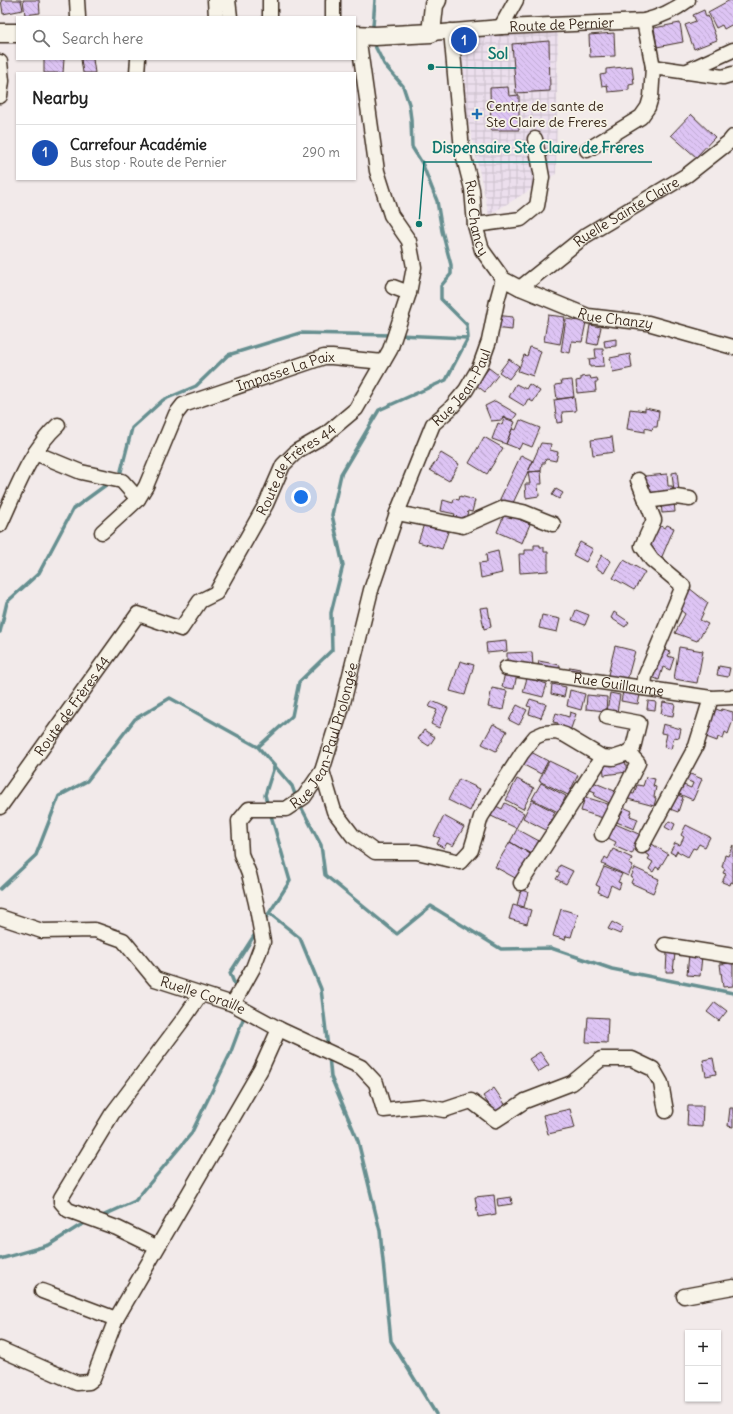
<!DOCTYPE html>
<meta charset="utf-8">
<style>
body{margin:0;font-family:Delius,sans-serif;background:#f6f6f6;color:#222}
.controls{position:absolute;right:12px;bottom:12px;display:grid;overflow:hidden;border-radius:0px;box-shadow:0 1px 3px #0004}
.controls button{width:36px;height:36px;display:grid;place-items:center;padding:0;border:0;border-bottom:1px solid #e0e0e0;background:#fff;color:#222;font:20px sans-serif}
.you{position:absolute;left:301px;top:497px;width:14px;height:14px;margin:-10px;border:3px solid #fff;border-radius:50%;background:#1a73e8;box-shadow:0 0 0 6px #1a73e833}
.badge{display:grid;place-items:center;width:26px;height:26px;border-radius:50%;background:#1f6fb2;color:#fff;font-size:13px;font-weight:700}
.pin{position:absolute;translate:-50% -50%;border:2px solid #fff;box-shadow:0 1px 4px #0006}
.list{margin:0;padding:0;list-style:none}
h2{display:flex;justify-content:space-between;align-items:center;height:52px;margin:0;padding:0 16px;font-size:17px}
h2 small{font-size:13px;font-weight:400;color:#767676}
.list li{display:grid;grid-template-columns:26px 1fr auto;gap:12px;align-items:center;box-sizing:border-box;height:56px;padding:0 16px;border-top:1px solid #e0e0e0}
.list b{display:block;font-size:15px;white-space:nowrap}
.list p{margin:0;font-size:13px;white-space:nowrap;color:#767676}
.list em{font-size:13px;font-style:normal;color:#767676}
.icon{flex:none;width:22px;height:22px;fill:none;stroke:currentColor;stroke-width:2;stroke-linecap:round;stroke-linejoin:round}
.map{position:relative;flex:none;width:733px;height:1414px;overflow:hidden}
.search{position:absolute;background:#fff;box-shadow:0 1px 3px #0004;left:16px;top:16px;width:340px;height:44px;display:flex;align-items:center;gap:10px;box-sizing:border-box;padding:0 14px;border-radius:0px;color:#767676;font-size:15px}
.panel{position:absolute;background:#fff;box-shadow:0 1px 3px #0004;left:16px;top:72px;width:340px;height:108px;border-radius:0px}
.map>svg:first-child{display:block}
.industrial{fill:url(#industrial-grid)}
.lines{fill:none;stroke-linecap:round;stroke-linejoin:round}
.stream{stroke:#668f90;stroke-width:3.5}
.building{fill:url(#building-back-hatch);stroke:#3b2a1e}
.minor-casing{stroke:#3b2a1e;stroke-width:17}
.major-casing{stroke:#3b2a1e;stroke-width:21}
.minor{stroke:#f7f3e8;stroke-width:14}
.major{stroke:#f7f3e8;stroke-width:18}
.poi-dot{fill:#1f6fb2;stroke:#f7f3e8;stroke-width:1.5}
.labels{text-anchor:middle;dominant-baseline:central;stroke-width:3.5;stroke-linejoin:round;paint-order:stroke}
.street-label{font-size:14px;fill:#3b2a1e;stroke:#f7f3e8}
.poi-label{font-size:14px;fill:#3b2a1e;stroke:#f7f3e8;text-anchor:start}
.leader{fill:none;stroke:#0f766e;stroke-width:1.5}
.callout-dot{fill:#0f766e;stroke:#f7f3e8;stroke-width:1.5}
.callout-label{font-size:15px;text-anchor:middle;font-weight:bold;fill:#0f766e;stroke:#f7f3e8;stroke-width:3.5;stroke-linejoin:round;paint-order:stroke}
</style>
<div class="map">
<svg width="733" height="1414" viewBox="0 0 733 1414">
<defs>
<pattern id="industrial-grid" width="8" height="8" patternUnits="userSpaceOnUse"><rect width="8" height="8" fill="#ecdfed"/><path d="M0 4h8M4 0v8" fill="none" stroke="#cbc0cb"/></pattern>
<pattern id="building-back-hatch" width="6" height="6" patternUnits="userSpaceOnUse"><rect width="6" height="6" fill="#ddc4f4"/><path d="M-1 5l2 2M0 0l6 6M5-1l2 2" fill="none" stroke="#bfa9d1"/></pattern>
</defs>
<rect width="100%" height="100%" fill="#f2eaea"/>
<filter id="ink" filterUnits="userSpaceOnUse"><feTurbulence type="fractalNoise" baseFrequency=".025" numOctaves="2"/><feDisplacementMap in="SourceGraphic" scale="8" xChannelSelector="R" yChannelSelector="G"/><feConvolveMatrix kernelMatrix="1 2 1 2 8 2 1 2 1" color-interpolation-filters="sRGB"/></filter>
<g filter="url(#ink)">
<path class="industrial" d="M558 27 556 174 489 215 467 116 461 33Z"/>
<g class="lines">
<path class="stream" d="M373 26 375 0
M398 335 468 338
M118 476 120 475 132 428 163 400 196 386 228 355 300 333 392 335
M0 632 7 602 39 573 73 509 110 482
M258 747 292 716 299 682 332 650 331 613 343 565 332 515 341 474 379 410 446 380 468 338 467 325 441 299V286L451 274V265L442 231 437 201 422 163 412 147 411 119 409 104 403 86 384 64 374 44
M300 805 321 845 325 875 397 934 431 906 501 949 551 948 612 969 733 993
M268 806 265 795 274 767
M0 889 36 855 59 796 87 781 135 719 170 698 258 747 292 786 296 797
M269 913 300 938 321 989 328 1048
M264 921 290 881 270 812
M237 990 230 973 257 931
M329 1056 331 1077 358 1141 380 1231 391 1341 436 1414
M100 1217 135 1201 191 1134 230 1054 245 1014
M0 1259 49 1245 79 1226 88 1222"/>
</g>
<path class="building" d="M1 0H21L23 10 3 14Z
M23 0H39L40 13 25 15Z
M730 0H733V24L724 29 722 25 716 28 708 12Z
M704 10 706 17 708 16 717 40 694 49 685 25 696 21 693 15Z
M680 23 683 42 657 47 654 28Z
M614 33 615 56 590 57 589 35Z
M549 41 550 91 516 93 512 44Z
M44 59H64L63 73H44Z
M81 59H93L95 73H83Z
M632 66 634 84 629 85V90L608 92 607 85 602 86 600 75 606 74V69Z
M508 87 509 96 519 95V130H491L490 88Z
M691 114 715 137 696 157 671 135Z
M495 315 513 317 512 330 493 328Z
M548 315 565 317 560 344 544 341Z
M566 319 586 322 582 342 572 341 570 353 561 351Z
M590 325 601 327 597 345 587 343Z
M616 339V346L605 347 604 341Z
M530 347 541 351 533 376 518 371 524 355 527 356Z
M595 349H603L604 366 590 367 589 359 596 358Z
M630 354 632 368 613 372 610 358Z
M509 359 519 366 509 379 499 372Z
M489 368 498 375 485 392 476 385Z
M590 376 591 379 597 378 598 382H595L596 391 577 393 576 381 581 380V377Z
M572 380 574 397 557 399 555 385 562 384 561 381Z
M516 384 526 389 529 384 540 391 533 402 528 399 524 406 509 397Z
M574 397 576 411 562 412 563 422 557 423 554 400Z
M495 401 517 414 513 420 503 417 502 420 491 421 485 406Z
M645 408 659 411 657 427H653L652 430 645 428V432L627 429 630 409 645 411Z
M504 418 515 422 506 444 492 439 498 423 502 425Z
M520 420 540 428 532 447 522 443 519 449 506 444 512 429 516 430Z
M484 437 503 448 487 474 469 463Z
M612 437 614 452 593 455 591 440Z
M541 443 551 444 550 450 558 452 556 461 546 459 545 463H542L541 471 528 472Z
M441 453 459 464 449 481 430 470Z
M521 455 533 461 512 505 500 499Z
M541 471 542 484H538L539 496 526 498 525 484H530L528 472Z
M677 472 679 492H674L672 473Z
M667 474 668 486H672L673 495 650 497 649 484 645 485V476Z
M556 489 563 493 559 499 552 495Z
M460 496 475 500 472 512 468 511 465 523 453 520 455 514 441 511 443 500 453 503 454 499 459 500Z
M674 501 675 512 662 513 661 502Z
M505 513 530 524 522 543 497 532Z
M425 521 449 529 442 549 418 542Z
M658 525 665 528 667 525 674 528 661 559 650 555 653 549 649 547Z
M580 542 593 549 586 562 573 555Z
M534 545H540V547H544V552H548V571L520 573 519 554H525V550H534Z
M498 551 502 573 481 578 479 563 487 562 486 554Z
M602 555 611 561 604 573 595 567Z
M624 560 645 572 634 590 613 578Z
M689 588 708 603 700 620 708 624 697 641 675 633 685 614 678 608Z
M488 607 491 627 484 629 480 608Z
M576 610 589 615 585 625 572 620Z
M614 612 629 622 625 627 611 618Z
M542 615 560 619 557 632 539 628Z
M506 641 507 651 487 653 486 643Z
M615 646 635 651 626 684 607 679Z
M679 647 703 651 697 683 674 679Z
M659 648 670 652 668 656 674 658 670 670 663 667 659 680 652 677Z
M532 652 533 666H507V653Z
M460 661 474 665 465 695 450 691Z
M539 661 560 665 559 674 537 670Z
M719 666 730 668 728 677 717 675Z
M570 667 580 669 579 677 569 676Z
M505 672 517 674 514 689 502 687Z
M527 678 547 684 543 697 523 692Z
M552 684 566 687 564 697 551 694Z
M492 688 507 691 503 710 488 707Z
M570 690 585 694 581 710 567 706Z
M623 692 640 695 638 704 621 701Z
M610 693 620 695 617 712 607 711Z
M587 695 607 697 606 711 586 709Z
M530 699 546 704 541 718 529 714 531 707 527 706Z
M432 701 448 708 439 728 431 724 437 710 429 707Z
M648 701 656 702 655 710 647 709Z
M663 702 675 704 673 716 661 714Z
M517 705 527 710 519 725 509 720Z
M711 707 721 711 722 709 733 712V720L728 734 725 732 723 739 718 737 717 741 701 735Z
M570 712 576 714 569 734 556 729 558 723 553 722 556 713 569 717Z
M493 724 507 731 496 751 482 744Z
M663 724 681 729 679 738 674 737 671 749 664 747 667 734 661 733Z
M424 730 435 737 429 746 418 739Z
M529 751 548 761 541 774 522 764Z
M625 760 627 772 604 775 603 763Z
M549 761 578 775 568 795 539 781Z
M686 772 702 779 693 800 677 793 681 784 691 788 693 783 683 779Z
M646 777 655 779 653 786 656 787 654 797 656 798 654 806 628 799 629 793 634 794 637 785 643 786Z
M459 779 480 789 470 811 448 800Z
M517 779 534 788 523 809 506 800Z
M593 782 617 792 612 804 594 796 595 792 590 790Z
M541 783 566 796 558 812 532 799Z
M675 794 683 797 678 812 670 809Z
M585 797 611 805 606 819 581 811Z
M532 800 555 812 546 830 523 818Z
M505 803 524 813 516 828 487 814 492 804 502 809Z
M621 806 632 811 630 816 638 819 634 829 614 821Z
M444 816 464 827 453 846 447 843 444 848 437 844 440 838 434 836Z
M669 821 675 824 672 831 665 827Z
M613 823 641 835 632 854 614 846 616 842 606 837Z
M686 825 710 837 705 847 699 844 696 849 693 848 688 857 677 851 675 855 670 852 675 843 680 845 684 837 681 835Z
M517 829 541 842 534 856 510 842Z
M510 842 534 856 519 880 495 867Z
M647 844 651 847 652 844 668 854 659 869 656 867 653 872 649 869 653 862 648 859 650 856 642 852Z
M733 845V883L731 882 730 885 722 882 726 874 723 873 725 869 722 867 725 855 728 856Z
M613 849 632 858 629 864 633 866 628 876 602 864 605 857 608 859Z
M560 865 573 871 566 884 556 879 560 873 557 871Z
M604 867 622 874 618 882 621 883 619 889 611 885 607 896 598 892 600 887 596 885Z
M635 868 659 879 653 893 631 883 633 878 631 877Z
M521 890 528 892 524 907 517 905Z
M513 905 531 910 527 924 509 919Z
M561 909 578 914 571 937 566 936 565 940 553 936Z
M612 922 623 928 620 934 608 929Z
M667 953H675L673 972H666Z
M689 954 702 956 700 976 687 975Z
M733 963V986L723 987 720 964Z
M715 1002 727 1011 719 1021 707 1012Z
M588 1017 608 1018 607 1043 586 1042Z
M540 1052 549 1065 538 1072 529 1059Z
M713 1058 716 1074 706 1076 703 1060Z
M494 1088 507 1107 496 1115 483 1096Z
M688 1106H703L702 1127 687 1126Z
M730 1108H733V1127L728 1126Z
M570 1109 575 1128 548 1134 543 1115Z
M494 1195 496 1214 478 1217 475 1197Z
M511 1197 512 1204 498 1206 497 1199Z"/>
<g class="lines">
<g class="minor-casing">
<g id="minor">
<path d="M77 0 78 17"/>
<path d="M215 0 216 17"/>
<path d="M228 0 230 17"/>
<path d="M270 0V17"/>
<path d="M333 0V17"/>
<path d="M501 27 516 0"/>
<path id="s1" d="M451 31 462 150 472 189 475 225 482 250 503 279 520 288 588 316 648 323 733 347"/>
<path id="s2" d="M431 33 501 27 644 21C660 17 675 10 688 0"/>
<path d="M0 62 2 81 0 96"/>
<path d="M653 67 723 77 733 74"/>
<path d="M685 72 733 50"/>
<path d="M137 73 138 59"/>
<path d="M587 150 641 117 648 107 651 97 653 67 644 21"/>
<path d="M475 225 521 219 537 206 542 177 535 139"/>
<path d="M393 287 409 293"/>
<path id="s3" d="M520 288 585 236 687 175 729 142 733 137"/>
<path d="M35 453 81 472 122 481 138 499"/>
<path d="M638 480 654 520 642 546 652 560 683 586 645 677 644 688"/>
<path d="M646 501 676 497 690 499"/>
<path d="M397 513 463 526 504 508 523 512 553 524"/>
<path d="M0 525C16 491 30 450 58 425"/>
<path id="s4" d="M102 532 138 499 146 486 176 414 183 405 324 357H332L383 362"/>
<path id="s5" d="M506 668 711 698 733 697"/>
<path d="M322 771 334 811 353 836 375 852H417L460 862 471 850 481 817 522 753 535 737 544 733 556 732 565 735 602 757 613 758 625 754 633 748 639 723 607 717"/>
<path id="s6" d="M0 807 138 614 181 629 200 601 216 593 266 504 283 465 297 451 325 435 356 409 390 350 409 293 414 267 409 241 391 215 377 171 358 35"/>
<path d="M602 834 638 763 628 752"/>
<path d="M642 846 696 746 711 698"/>
<path d="M521 883 602 757"/>
<path id="s7" d="M0 917 42 931 95 930 123 940 155 979 233 1004 279 1029 361 1067 376 1083 384 1110 423 1106 444 1110 471 1101 496 1120 525 1101 572 1083 601 1059H632L653 1069 661 1083 666 1111"/>
<path d="M665 945 733 956"/>
<path id="s8" d="M233 1004 253 968 263 942 256 903 249 874 241 854 239 821 249 809H286L304 797 322 771 342 707 371 590 397 513 433 424 450 409 466 390 480 366 489 341 497 301 503 279"/>
<path d="M156 1247 117 1228 68 1210 61 1202V1198L112 1114 185 1017 200 995"/>
<path d="M42 1291 116 1319 261 1069 279 1029"/>
<path d="M684 1296 733 1287"/>
<path d="M0 1349 77 1383 89 1382 93 1379 116 1319"/>
</g>
</g>
<g class="major-casing">
<path id="major" d="M0 33H17
M355 35 375 36 431 33 434 5 437 0"/>
</g>
<use href="#minor" class="minor"/>
<use href="#major" class="major"/>
</g>
</g>
<path class="poi-dot" d="M475 108h4v4h4v4h-4v4h-4v-4h-4v-4h4z"/>
<g class="labels">
<g class="street-label">
<text stroke="none"><textPath href="#s2" startOffset="131">Route de Pernier</textPath></text>
<text stroke="none"><textPath href="#s3" startOffset="131">Ruelle Sainte Claire</textPath></text>
<text stroke="none"><textPath href="#s1" startOffset="189">Rue Chancy</textPath></text>
<text stroke="none"><textPath href="#s1" startOffset="378">Rue Chanzy</textPath></text>
<text stroke="none"><textPath href="#s4" startOffset="262">Impasse La Paix</textPath></text>
<text stroke="none"><textPath href="#s8" startOffset="711">Rue Jean-Paul</textPath></text>
<text stroke="none"><textPath href="#s6" startOffset="484">Route de Frères 44</textPath></text>
<text stroke="none"><textPath href="#s5" startOffset="114">Rue Guillaume</textPath></text>
<text stroke="none"><textPath href="#s6" startOffset="124">Route de Frères 44</textPath></text>
<text stroke="none"><textPath href="#s8" startOffset="332">Rue Jean-Paul Prolongée</textPath></text>
<text stroke="none"><textPath href="#s7" startOffset="228">Ruelle Coraille</textPath></text>
</g>
<g class="poi-label">
<text x="486" y="106">Centre de sante de<tspan x="486" dy="16">Ste Claire de Freres</tspan></text>
</g>
</g>
<path class="leader" d="M431 67L480 68H516M419 224L424 162H652"/>
<g class="callout-dot">
<circle cx="431" cy="67" r="4"/>
<circle cx="419" cy="224" r="4"/>
</g>
<g class="callout-label">
<text x="498" y="59">Sol</text>
<text x="538" y="153">Dispensaire Ste Claire de Freres</text>
</g>
</svg>
<div class="controls">
<button>+</button>
<button>−</button>
</div>
<div class="you"></div>
<div class="pin badge" style="left:464px;top:40px;background:#1a4fb4">1</div>
<div class="search"><svg class="icon" aria-label="search" viewBox="0 0 24 24"><circle cx="10" cy="10" r="6"/><path d="M15 15l6 6"/></svg>Search here</div>
<section class="panel">
<h2>Nearby<small></small></h2>
<ul class="list">
<li><span class="badge" style="background:#1a4fb4">1</span><div><b>Carrefour Académie</b><p>Bus stop · Route de Pernier</p></div><em>290 m</em></li>
</ul>
</section>
</div>
